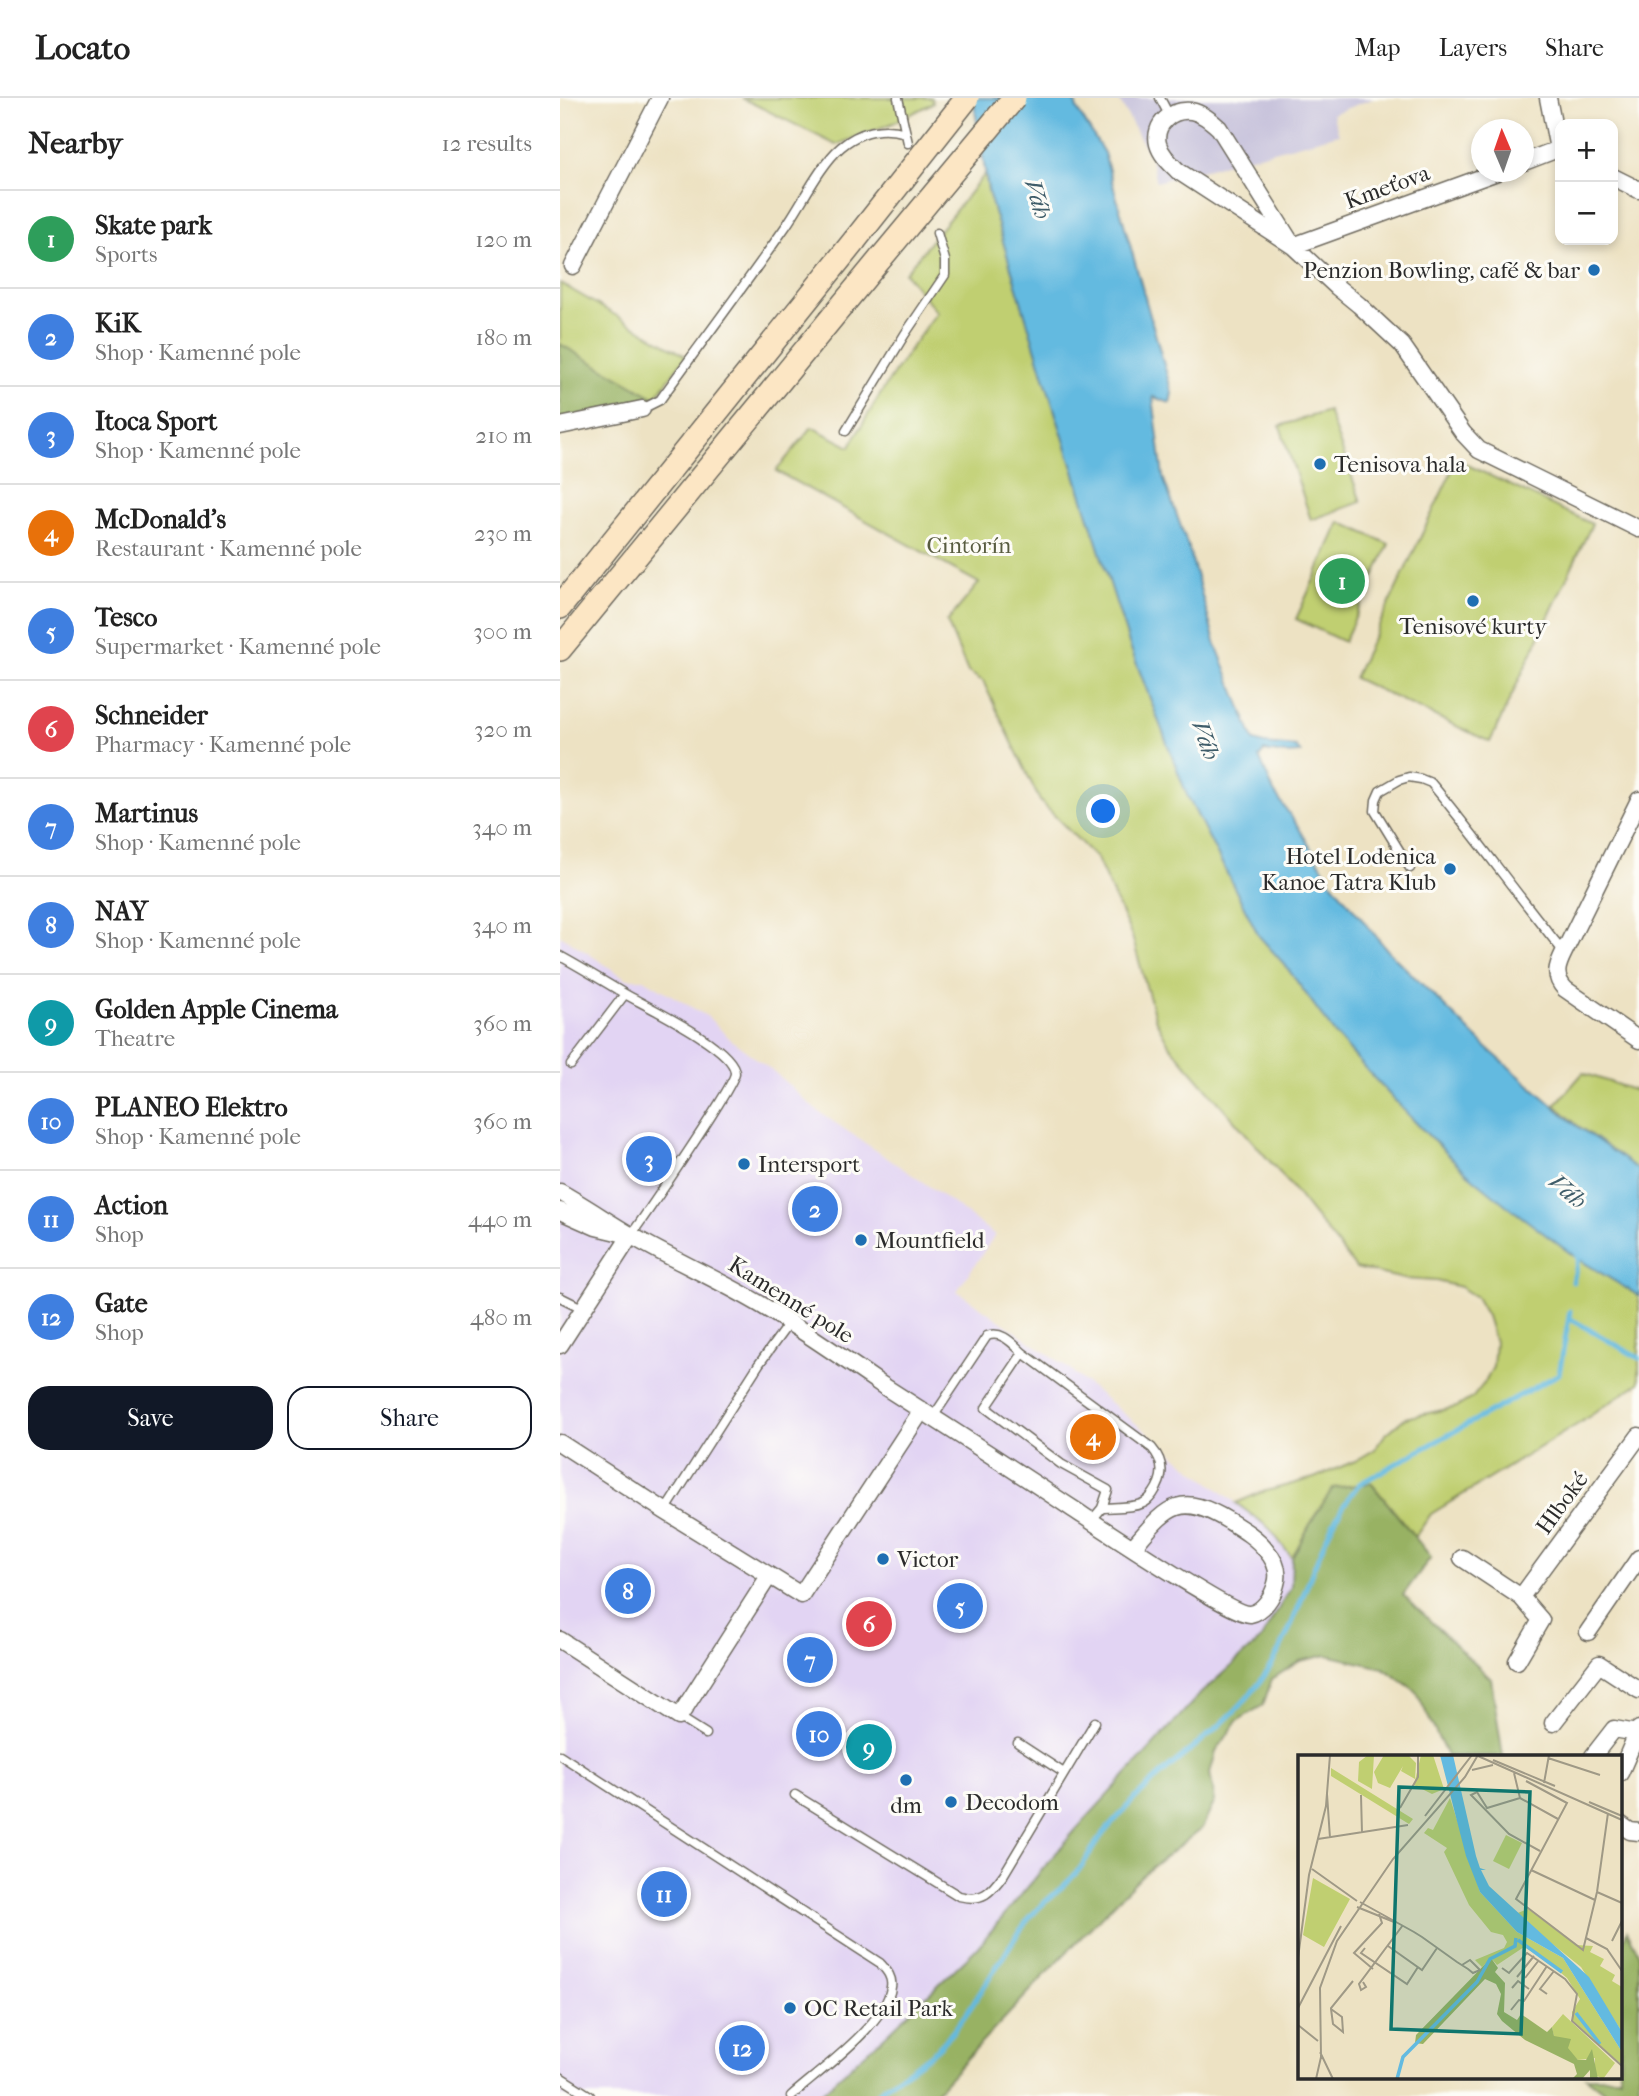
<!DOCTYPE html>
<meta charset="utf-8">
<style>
body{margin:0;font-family:"IM FELL French Canon",serif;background:#f6f6f6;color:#222}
.controls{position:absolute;right:21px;top:21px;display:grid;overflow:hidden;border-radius:14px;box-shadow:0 4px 10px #0003}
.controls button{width:63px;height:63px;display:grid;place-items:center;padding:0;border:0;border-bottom:2px solid #e0e0e0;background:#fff;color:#222;font:35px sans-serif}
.compass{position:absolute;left:911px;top:21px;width:63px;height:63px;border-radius:50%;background:#fff;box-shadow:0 4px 10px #0003;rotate:358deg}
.you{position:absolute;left:544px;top:714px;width:24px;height:24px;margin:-18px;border:5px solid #fff;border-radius:50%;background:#1a73e8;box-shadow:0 0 0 10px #1a73e833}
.badge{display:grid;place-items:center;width:46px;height:46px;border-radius:50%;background:#111827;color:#fff;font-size:23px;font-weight:700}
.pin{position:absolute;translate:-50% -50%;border:4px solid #fff;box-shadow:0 2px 7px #0006}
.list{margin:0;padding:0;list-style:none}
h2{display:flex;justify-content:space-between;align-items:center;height:91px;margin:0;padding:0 28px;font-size:30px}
h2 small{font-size:23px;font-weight:400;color:#767676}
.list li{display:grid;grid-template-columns:46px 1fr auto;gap:21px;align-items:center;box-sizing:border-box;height:98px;padding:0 28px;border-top:2px solid #e0e0e0}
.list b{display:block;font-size:26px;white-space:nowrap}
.list p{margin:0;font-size:23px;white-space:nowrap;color:#767676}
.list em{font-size:23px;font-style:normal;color:#767676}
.actions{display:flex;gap:14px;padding:21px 28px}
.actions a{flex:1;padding:16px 0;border:2px solid #111827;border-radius:21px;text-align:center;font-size:24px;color:#111827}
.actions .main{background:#111827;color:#fff}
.map{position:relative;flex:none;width:1079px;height:1998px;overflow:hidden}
header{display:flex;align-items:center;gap:42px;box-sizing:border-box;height:98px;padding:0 35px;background:#fff;border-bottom:2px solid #e0e0e0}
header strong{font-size:33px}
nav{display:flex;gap:38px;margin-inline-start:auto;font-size:24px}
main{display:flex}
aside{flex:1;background:#fff}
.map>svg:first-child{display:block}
.built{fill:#e2d4f3}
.industrial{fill:#c5c0da}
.green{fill:#c0cf71;stroke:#767d4e;stroke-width:2}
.forest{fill:#98b263;stroke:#626e47;stroke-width:2}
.water{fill:#63bae0;stroke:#477286;stroke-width:2}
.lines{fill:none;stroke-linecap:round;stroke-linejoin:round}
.stream{stroke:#63bae0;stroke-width:5}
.service-casing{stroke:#6f6b60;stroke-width:11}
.minor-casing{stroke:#6f6b60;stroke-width:19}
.secondary-casing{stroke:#6f6b60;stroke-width:26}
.service{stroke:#fff;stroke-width:8}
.minor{stroke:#fff;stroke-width:16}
.secondary{stroke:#fce6c4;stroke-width:23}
.secondary-bridge-casing{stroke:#6f6b60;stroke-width:26;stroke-linecap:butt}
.secondary-bridge{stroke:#fce6c4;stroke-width:23}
.poi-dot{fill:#1f6fb2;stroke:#fdfcf7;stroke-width:2.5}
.labels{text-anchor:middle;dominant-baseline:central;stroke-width:6;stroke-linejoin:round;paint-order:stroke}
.street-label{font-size:23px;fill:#2b2b2b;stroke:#fdfcf7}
.poi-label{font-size:23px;fill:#2b2b2b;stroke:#fdfcf7;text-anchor:start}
.park-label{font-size:23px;fill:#585c40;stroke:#fdfcf7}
.water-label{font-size:24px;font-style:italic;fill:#3f5d6a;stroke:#fdfcf7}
.inset-river{fill:none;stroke:#63bae0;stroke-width:3.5}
.inset-road{fill:none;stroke:#9f9986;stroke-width:2}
.view{fill:#0f766e;fill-opacity:0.15;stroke:#0f766e;stroke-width:3.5}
.inset-edge{fill:none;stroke:#2b2b2b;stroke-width:3.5}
</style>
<header>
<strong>Locato</strong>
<nav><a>Map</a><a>Layers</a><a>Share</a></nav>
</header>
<main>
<aside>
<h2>Nearby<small>12 results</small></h2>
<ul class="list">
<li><span class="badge" style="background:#2e9e5b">1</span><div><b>Skate park</b><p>Sports</p></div><em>120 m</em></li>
<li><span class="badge" style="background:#3f7fe0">2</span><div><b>KiK</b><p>Shop · Kamenné pole</p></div><em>180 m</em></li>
<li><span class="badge" style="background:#3f7fe0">3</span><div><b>Itoca Sport</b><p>Shop · Kamenné pole</p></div><em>210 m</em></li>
<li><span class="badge" style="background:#e8710a">4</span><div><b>McDonald's</b><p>Restaurant · Kamenné pole</p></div><em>230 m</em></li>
<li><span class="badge" style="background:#3f7fe0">5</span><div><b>Tesco</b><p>Supermarket · Kamenné pole</p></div><em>300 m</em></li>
<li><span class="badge" style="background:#e0444e">6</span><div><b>Schneider</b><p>Pharmacy · Kamenné pole</p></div><em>320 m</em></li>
<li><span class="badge" style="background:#3f7fe0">7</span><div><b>Martinus</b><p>Shop · Kamenné pole</p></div><em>340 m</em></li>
<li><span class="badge" style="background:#3f7fe0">8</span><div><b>NAY</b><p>Shop · Kamenné pole</p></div><em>340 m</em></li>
<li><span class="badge" style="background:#0f9aa8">9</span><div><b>Golden Apple Cinema</b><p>Theatre</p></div><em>360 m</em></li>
<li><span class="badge" style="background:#3f7fe0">10</span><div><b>PLANEO Elektro</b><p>Shop · Kamenné pole</p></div><em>360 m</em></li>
<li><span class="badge" style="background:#3f7fe0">11</span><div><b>Action</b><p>Shop</p></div><em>440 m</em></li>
<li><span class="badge" style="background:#3f7fe0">12</span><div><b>Gate</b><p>Shop</p></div><em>480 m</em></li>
</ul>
<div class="actions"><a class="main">Save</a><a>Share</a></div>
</aside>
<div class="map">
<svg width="1079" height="1998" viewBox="0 0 1079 1998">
<rect width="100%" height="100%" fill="#fdfcf7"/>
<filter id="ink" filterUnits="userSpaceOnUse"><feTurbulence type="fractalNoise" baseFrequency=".0143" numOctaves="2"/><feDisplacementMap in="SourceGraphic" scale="14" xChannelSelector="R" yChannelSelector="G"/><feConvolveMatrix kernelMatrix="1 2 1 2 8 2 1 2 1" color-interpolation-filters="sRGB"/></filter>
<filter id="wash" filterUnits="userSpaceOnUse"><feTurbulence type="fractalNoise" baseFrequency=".00686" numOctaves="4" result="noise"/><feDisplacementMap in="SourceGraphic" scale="28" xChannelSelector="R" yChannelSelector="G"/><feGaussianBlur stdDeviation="1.57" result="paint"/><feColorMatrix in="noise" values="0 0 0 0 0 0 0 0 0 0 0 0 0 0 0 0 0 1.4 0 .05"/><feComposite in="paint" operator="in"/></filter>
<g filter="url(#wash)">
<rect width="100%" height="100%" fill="#ede2c3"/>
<path class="built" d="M0 837 67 881H84L148 919 171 942 213 973 256 1012 376 1093 435 1137 397 1193 505 1268 632 1371 709 1430 732 1460 731 1489 701 1541 640 1596 512 1736 416 1851 327 1936 258 1998H0Z"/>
<path class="industrial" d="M558 0H814L772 16 779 36 596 84 591 61Z"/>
<path class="green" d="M182 0H372L373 5 333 25 276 47Z
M425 76 429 97 484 279 570 548 627 697 699 838 725 867 776 937 814 980 860 1029 907 1075 1018 1161 1079 1198V1285L1018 1326 871 1416 855 1439 811 1385 754 1419 732 1460 709 1430 676 1405 699 1395 754 1380 795 1363 814 1352 825 1337 845 1320 897 1309 913 1299 925 1284 933 1269 935 1244 927 1218 916 1199 900 1189 876 1183 844 1181 796 1170 726 1082 609 947 596 923 572 838 537 761 480 703 423 583 408 574 387 524 419 485 216 373 252 329 290 349C315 301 345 257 377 214L345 175Z
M0 185 126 258 95 300 0 246Z
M768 313 801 404 751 422 720 328Z
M897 362 1032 426 930 644 794 580Z
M780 424 829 446 784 544 736 521Z
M1023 975 1079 994V1072L1017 1027 995 1007Z"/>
<path class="forest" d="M0 246 95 300 0 322Z
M811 1385 871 1459 843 1497 931 1581 943 1658H887L856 1593 823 1570 767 1557 740 1563 712 1581 703 1607 677 1623 656 1654 650 1675 655 1703 642 1730 581 1778 497 1864 372 1998H258L327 1936 416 1851 512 1736 640 1596 701 1541 731 1489 732 1460 754 1419 773 1390Z
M1067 1833 1079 1856V1998H1051L1026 1979H1060V1850Z"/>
<path class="water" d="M413 0H514L517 11 544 55 612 295 610 305 593 299 603 379 629 451 655 544 694 643 704 646 736 649 741 655 726 656 704 653 699 659 714 694 737 727 772 785 829 854 928 951 1016 1027 1079 1072V1198L1018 1161 946 1107 907 1075 860 1029 814 980 776 937 725 867 699 838 627 697 570 548 484 279 429 97Z"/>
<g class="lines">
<path class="stream" d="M1013 1184 1018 1161 1016 1156
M1009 1220 1079 1260
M316 1998 324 1989C340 1977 371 1959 383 1945 416 1908 438 1862 467 1823 481 1804 502 1792 517 1774 525 1765 530 1754 537 1744 545 1732 556 1722 565 1711 606 1665 663 1634 700 1584 744 1524 751 1445 799 1386L999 1276 1010 1213"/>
</g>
</g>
<g filter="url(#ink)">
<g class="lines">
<g class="service-casing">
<path id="service" d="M338 0 348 45
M600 0 609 17
M82 311 100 302C142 244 185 187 226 128 242 105 260 67 281 49 300 33 323 28 346 35
M286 333 345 236 385 177V162L377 135
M850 770 815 713 816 702 820 693 839 682 849 679 861 681 871 685C917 740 958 798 1003 853
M0 858C22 870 43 883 65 896 86 908 175 950 175 975 175 987 84 1119 71 1137
M11 967 65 896
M0 1199 24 1211
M463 1255 592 1350C605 1365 604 1380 593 1396 589 1401 587 1404 581 1406 569 1410 554 1409 542 1410
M373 1319 427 1238C442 1232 453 1246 463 1255L426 1310 501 1366 548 1392 542 1410 531 1423
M105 1413 199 1266 229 1225
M119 1619 146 1636
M458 1645 504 1675
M0 1657 320 1865C326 1872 333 1879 331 1889 327 1925 258 1974 231 1998
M235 1697 399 1798C423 1804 431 1794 444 1776L535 1624
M0 1979 30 1998"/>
</g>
<g class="minor-casing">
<path id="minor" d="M988 0 998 51
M964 64 998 51
M1053 79 1079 92
M733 148 659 30C651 23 642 15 631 13 612 11 593 26 598 46 601 57 610 65 618 73L733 148 777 189 799 207 842 247 903 335 919 352 1079 431
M733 148 937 74
M13 168 100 0
M0 328 82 311
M1079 702 1004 854C997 868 993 878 1005 891L1079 942
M0 1094C25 1108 48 1124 72 1138 115 1163 160 1182 203 1208 244 1233 283 1260 322 1287 386 1328 450 1369 513 1411 536 1426 673 1518 690 1516 703 1514 713 1498 716 1486 720 1473 714 1461 706 1452 697 1440 682 1431 669 1423 618 1392 607 1410 573 1449
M0 1113 36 1129 61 1135
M0 1247 71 1137
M0 1345 105 1413 241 1497 362 1312
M902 1460 961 1499 1079 1338
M1028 1534 1079 1460
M0 1542 119 1619 209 1478
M957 1563 981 1522 961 1499
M993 1625 1039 1566 1079 1592
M1033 1658 1054 1631 1077 1635
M1060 1675 1079 1631
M1060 1726 1070 1733 1079 1734"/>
</g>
<g class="secondary-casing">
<path id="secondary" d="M0 509 295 142
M0 551 321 160"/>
</g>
<use href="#service" class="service"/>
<use href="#minor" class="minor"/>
<use href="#secondary" class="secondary"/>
<g class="secondary-bridge-casing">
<path id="secondary-bridge" d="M295 142 407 0
M321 160 454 0"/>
</g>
<use href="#secondary-bridge" class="secondary-bridge"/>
</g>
</g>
<g class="poi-dot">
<circle cx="1034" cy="172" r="7"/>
<circle cx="760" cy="366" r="7"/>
<circle cx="913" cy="503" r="7"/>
<circle cx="890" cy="771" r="7"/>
<circle cx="184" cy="1066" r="7"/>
<circle cx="301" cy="1142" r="7"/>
<circle cx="323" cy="1461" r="7"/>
<circle cx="346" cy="1682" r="7"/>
<circle cx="391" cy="1704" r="7"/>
<circle cx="230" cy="1910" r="7"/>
</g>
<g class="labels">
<g class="street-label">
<text transform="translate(827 89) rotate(-20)">Kmeťova</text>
<text transform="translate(231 1202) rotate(32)">Kamenné pole</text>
<text transform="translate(1002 1405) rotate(-54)">Hlboké</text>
</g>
<g class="poi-label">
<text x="1020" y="172" text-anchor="end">Penzion Bowling, café &amp; bar</text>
<text x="774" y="366">Tenisova hala</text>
<text x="913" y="528" text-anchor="middle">Tenisové kurty</text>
<text x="876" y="758" text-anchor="end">Hotel Lodenica<tspan x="876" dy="26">Kanoe Tatra Klub</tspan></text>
<text x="198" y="1066">Intersport</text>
<text x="315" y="1142">Mountfield</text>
<text x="337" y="1461">Victor</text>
<text x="405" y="1704">Decodom</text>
<text x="346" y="1707" text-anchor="middle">dm</text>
<text x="244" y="1910">OC Retail Park</text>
</g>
<g class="park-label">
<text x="409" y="447">Cintorín</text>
</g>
<g class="water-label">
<text transform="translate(478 101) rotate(73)">Váh</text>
<text transform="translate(646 642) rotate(70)">Váh</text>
<text transform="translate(1008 1093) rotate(40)">Váh</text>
</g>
</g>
<g transform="translate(738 1657)">
<rect width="324" height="324" fill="#ede2c3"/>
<path d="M70 0H76L74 34 60 26 61 7ZM86 0 111 1 118 8 117 24 103 16 105 11 92 33 80 28 76 17ZM123 0H135L146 34 134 39 116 30ZM33 13 115 64 111 69 33 21ZM152 43 182 137 219 177 265 203 324 297V310L275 266 274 257 282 244 269 223 244 202 226 192 199 210 193 203 184 212 177 205 206 193 209 187 205 180 193 177 171 150 146 97 149 93 126 78 130 73 135 75ZM208 80 224 88 211 114 195 106ZM15 123 52 144 26 192 5 180ZM230 154 278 190 295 191 292 197 306 204 302 211 317 220 314 226 324 232V277L283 212 217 159ZM265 259 317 308 305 324 297 320V303L280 305 256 282 254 272Z" fill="#c0cf71"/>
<path d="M193 203 200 213 197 217 207 228 206 257 219 265 223 259 249 277 254 272 256 281 273 284 270 293 280 305H288L294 294 300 324H292V315L284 324H274L279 319 276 309 227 285 204 266 199 259 203 239 198 229 187 224 125 289 117 288 118 280Z" fill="#98b263"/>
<path d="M142 0H155L178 101 182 113 188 115H183L191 131 291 222 324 277V297L265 203 219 177 182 137 168 101Z" fill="#63bae0"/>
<path class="inset-river" d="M220 185 264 217M278 258 302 289M99 324 105 302 179 227 192 204 217 191 218 183"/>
<path class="inset-road" d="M180 1 324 65M250 3 302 20M195 5 257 31M174 15 195 10M216 18 222 43M228 26 269 48 218 144 285 195 299 137 310 58M246 28 251 0M29 39 32 83M63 40 64 78M222 43 189 53 179 37 173 40 211 79 242 96M222 43 260 64M291 47 324 61M102 53 120 22V0M127 61 174 0M20 84 110 70M14 114 59 146M233 115 297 145M299 137 324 148M62 147 116 177 124 182 159 207 170 214 175 218 182 215 172 205 164 210M59 152 96 167M288 183 309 194 324 216M314 186 324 166M90 191 124 215 139 193M67 193 63 198 109 229 120 212M0 203 11 120 28 51 32 0M204 213 211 218 229 198 267 224 279 239 274 266 324 311M75 214 56 198 84 168 81 159M219 222 236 201M227 223 241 205M65 227 68 232 63 235 61 229 105 170M214 233 220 226 231 234M249 239 242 234 256 216M0 253 43 171M33 254 44 262 45 277 35 269 33 254V253L55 226M213 255 221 245 226 246 249 211M0 270 20 286M22 297 35 324M18 324 23 302 22 233 39 186 95 104 167 22 180 0"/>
<path class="view" d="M101 32 232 37 223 279 93 274Z"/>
<rect width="324" height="324" class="inset-edge"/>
</g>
</svg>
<div class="controls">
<button>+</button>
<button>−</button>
</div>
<svg class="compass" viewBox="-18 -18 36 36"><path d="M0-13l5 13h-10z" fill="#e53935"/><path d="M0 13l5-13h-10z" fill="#767676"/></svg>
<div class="you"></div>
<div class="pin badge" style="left:782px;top:483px;background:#2e9e5b">1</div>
<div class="pin badge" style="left:255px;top:1111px;background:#3f7fe0">2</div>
<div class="pin badge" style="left:89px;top:1061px;background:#3f7fe0">3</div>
<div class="pin badge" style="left:533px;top:1339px;background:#e8710a">4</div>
<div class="pin badge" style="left:400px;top:1508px;background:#3f7fe0">5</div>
<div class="pin badge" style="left:309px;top:1526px;background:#e0444e">6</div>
<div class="pin badge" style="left:250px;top:1562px;background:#3f7fe0">7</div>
<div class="pin badge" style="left:68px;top:1493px;background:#3f7fe0">8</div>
<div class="pin badge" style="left:309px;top:1649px;background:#0f9aa8">9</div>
<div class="pin badge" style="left:259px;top:1636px;background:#3f7fe0">10</div>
<div class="pin badge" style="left:104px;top:1796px;background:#3f7fe0">11</div>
<div class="pin badge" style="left:182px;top:1950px;background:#3f7fe0">12</div>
</div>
</main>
